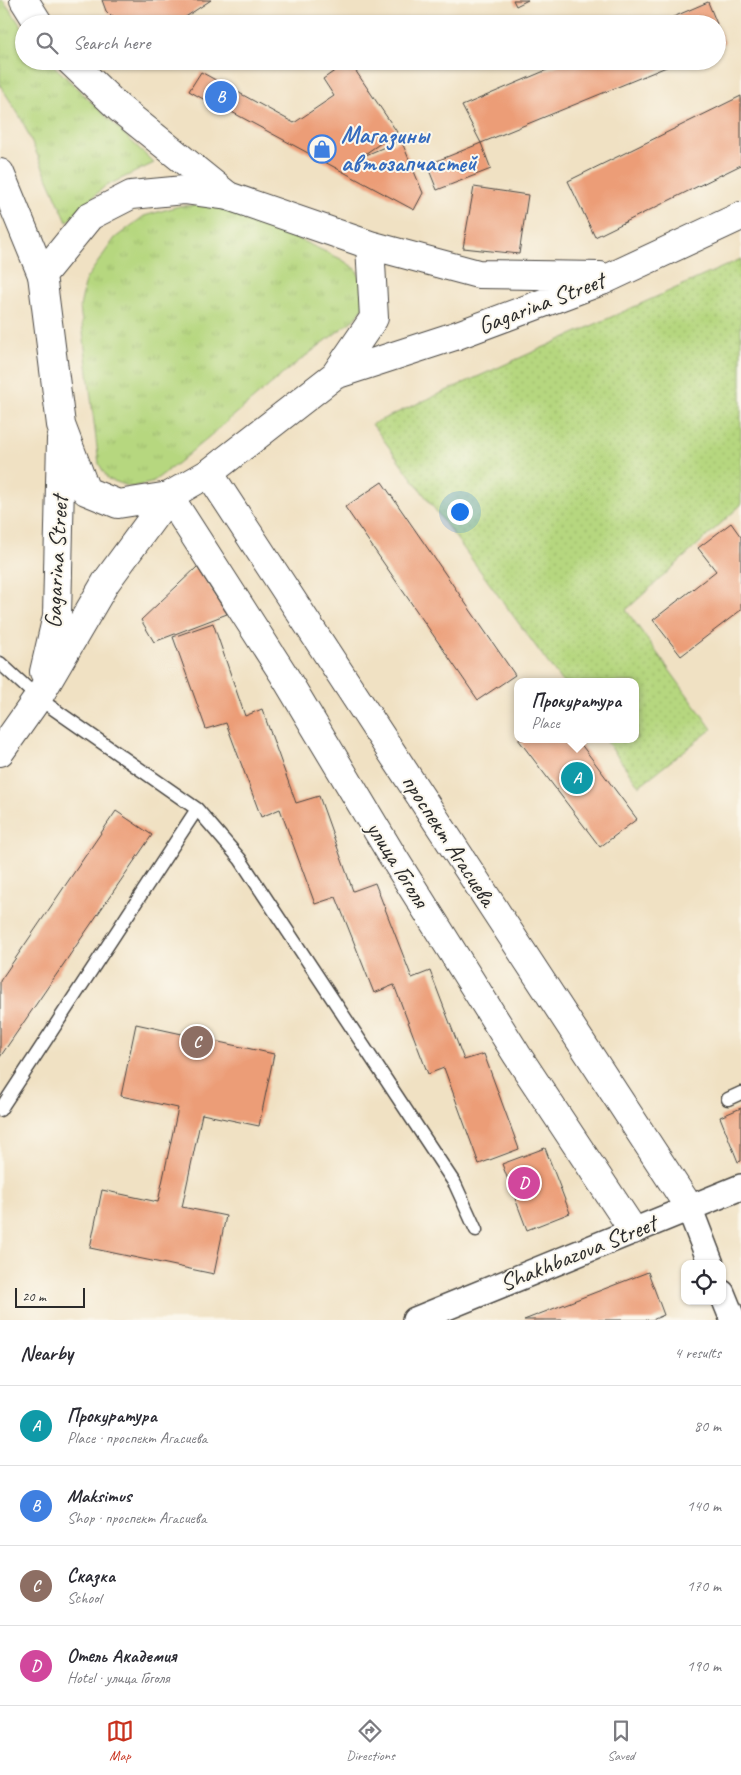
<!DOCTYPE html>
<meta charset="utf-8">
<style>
body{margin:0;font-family:Caveat,sans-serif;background:#f7f7f7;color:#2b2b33}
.controls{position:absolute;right:15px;bottom:15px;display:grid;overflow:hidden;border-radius:10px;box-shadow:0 1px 4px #0004}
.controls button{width:45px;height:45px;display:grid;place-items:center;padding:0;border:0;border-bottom:1px solid #e1e1e2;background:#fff;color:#2b2b33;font:25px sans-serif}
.scale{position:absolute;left:15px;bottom:12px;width:70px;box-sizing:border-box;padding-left:5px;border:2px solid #2b2b2b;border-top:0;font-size:14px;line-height:18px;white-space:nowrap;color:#2b2b2b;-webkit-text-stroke:4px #fbf7ec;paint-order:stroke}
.you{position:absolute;left:459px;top:511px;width:18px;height:18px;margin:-12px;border:4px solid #fff;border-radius:50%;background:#1a73e8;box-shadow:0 0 0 8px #1a73e833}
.badge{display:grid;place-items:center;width:32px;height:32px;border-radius:50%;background:#c8321e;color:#fff;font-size:16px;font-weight:700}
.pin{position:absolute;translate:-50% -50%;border:2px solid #fff;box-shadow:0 1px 5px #0006}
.popup{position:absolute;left:514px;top:678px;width:125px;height:65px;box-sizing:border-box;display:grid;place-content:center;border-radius:10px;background:#fff;filter:drop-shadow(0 1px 4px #0005);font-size:16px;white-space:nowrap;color:#7c7c81}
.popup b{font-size:19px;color:#2b2b33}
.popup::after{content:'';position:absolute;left:50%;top:100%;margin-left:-10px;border:10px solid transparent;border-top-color:#fff}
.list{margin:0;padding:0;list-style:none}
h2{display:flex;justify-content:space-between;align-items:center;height:65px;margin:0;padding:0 20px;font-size:21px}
h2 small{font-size:16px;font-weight:400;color:#7c7c81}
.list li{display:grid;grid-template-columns:32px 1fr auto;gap:15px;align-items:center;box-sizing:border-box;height:80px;padding:0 20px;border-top:1px solid #e1e1e2}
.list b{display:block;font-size:19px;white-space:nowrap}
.list p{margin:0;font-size:16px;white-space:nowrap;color:#7c7c81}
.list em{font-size:16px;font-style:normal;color:#7c7c81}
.icon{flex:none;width:28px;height:28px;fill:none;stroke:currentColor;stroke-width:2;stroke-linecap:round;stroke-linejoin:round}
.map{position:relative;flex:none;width:741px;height:1320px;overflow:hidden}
.search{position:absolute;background:#fff;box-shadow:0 1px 4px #0004;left:15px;right:15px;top:15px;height:55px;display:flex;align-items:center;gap:12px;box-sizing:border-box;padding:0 18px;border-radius:28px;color:#7c7c81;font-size:19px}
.sheet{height:385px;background:#fff}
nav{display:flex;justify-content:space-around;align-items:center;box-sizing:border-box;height:70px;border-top:1px solid #e1e1e2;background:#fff;font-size:14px;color:#7c7c81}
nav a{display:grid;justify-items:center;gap:2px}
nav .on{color:#c8321e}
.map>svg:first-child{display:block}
.grass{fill:url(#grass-tufts);stroke:#708155}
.park{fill:url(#park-dots);stroke:#708155}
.building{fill:#ec9d77}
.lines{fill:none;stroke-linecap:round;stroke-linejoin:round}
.service-casing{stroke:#494642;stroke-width:15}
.minor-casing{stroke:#494642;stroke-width:28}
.tertiary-casing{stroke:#494642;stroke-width:30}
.secondary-casing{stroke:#494642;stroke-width:30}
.primary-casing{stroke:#494642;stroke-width:30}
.service{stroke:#fff;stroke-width:12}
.minor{stroke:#fff;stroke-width:25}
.tertiary{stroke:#fff;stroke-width:28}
.secondary{stroke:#fff;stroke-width:28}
.primary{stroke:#fff;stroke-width:28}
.labels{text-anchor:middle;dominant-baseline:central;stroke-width:4;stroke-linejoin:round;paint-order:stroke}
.shop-label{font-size:24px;font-weight:bold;fill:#366cbe;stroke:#fbf7ec;text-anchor:start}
.street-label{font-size:24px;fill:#2b2b2b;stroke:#fbf7ec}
</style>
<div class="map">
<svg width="741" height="1320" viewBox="0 0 741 1320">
<defs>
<pattern id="grass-tufts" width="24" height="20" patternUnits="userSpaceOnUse" patternTransform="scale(1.25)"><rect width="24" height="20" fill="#b6d77f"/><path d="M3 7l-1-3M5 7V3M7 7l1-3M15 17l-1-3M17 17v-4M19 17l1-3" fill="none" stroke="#9db96e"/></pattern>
<pattern id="park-dots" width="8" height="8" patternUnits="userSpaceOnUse" patternTransform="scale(1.25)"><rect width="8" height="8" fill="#b6d77f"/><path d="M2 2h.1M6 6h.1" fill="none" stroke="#9db96e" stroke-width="1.8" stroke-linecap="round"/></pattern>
</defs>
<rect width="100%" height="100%" fill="#fbf7ec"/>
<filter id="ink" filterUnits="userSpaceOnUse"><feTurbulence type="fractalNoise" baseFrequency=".02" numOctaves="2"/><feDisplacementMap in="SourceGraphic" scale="10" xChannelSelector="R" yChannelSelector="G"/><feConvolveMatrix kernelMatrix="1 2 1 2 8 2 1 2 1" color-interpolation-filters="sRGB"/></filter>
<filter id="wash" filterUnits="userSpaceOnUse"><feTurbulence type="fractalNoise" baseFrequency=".0096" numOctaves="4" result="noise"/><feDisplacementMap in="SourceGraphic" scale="20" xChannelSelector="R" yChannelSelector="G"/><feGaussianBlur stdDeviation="1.12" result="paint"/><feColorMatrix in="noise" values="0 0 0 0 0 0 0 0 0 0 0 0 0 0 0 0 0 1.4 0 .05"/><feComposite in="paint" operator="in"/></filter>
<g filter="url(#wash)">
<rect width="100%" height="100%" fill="#f0e1c3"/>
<path class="grass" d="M0 0H3L24 30V61H49L154 163 104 187 67 222 21 118 0 85Z
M209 205 236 210 341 259 356 269 364 286V305L357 317 290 368 178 463 151 483 131 487 108 479 99 464 80 307 86 279 115 238 144 216 179 206Z"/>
<path class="park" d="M741 259V505L626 610 712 729 639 786 605 739H636V682H562L372 424Z"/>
<g id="blocks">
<path class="building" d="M102 0H211L175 24H132L129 20 111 16 106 11Z
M513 0H528L516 6Z
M708 2 717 24H657Z
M717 26 725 43 717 46Z
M349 61 397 132 359 158 401 140 423 193 414 210 228 110 205 100 189 91 201 72 294 123 334 96 323 79Z
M568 61H681L481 143 462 106Z
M741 96V165L595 237 568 181Z
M481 143 491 169 437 190 427 165Z
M474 187 528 195 519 254 463 248Z
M382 482 515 675 478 700 345 507Z
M731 523 741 537V610L681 656 653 620 716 571 698 548Z
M197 567 227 614 154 642 141 620Z
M213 623 245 716 262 709 296 803 319 796 353 891 375 883 412 978 430 971 464 1060 484 1054 519 1149 479 1164 444 1068 428 1074 394 985 374 993 336 897 315 904 280 809 261 817 226 723 206 729 173 637Z
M518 739H577L637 819 600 847Z
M116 811 152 835 0 1057V981Z
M136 1024 274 1054 259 1126 202 1114 182 1207 226 1216 214 1274 90 1248 102 1190 158 1202 178 1108 121 1096Z
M741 1108V1161L738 1162 720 1117Z
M545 1148 570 1213 527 1230 502 1164Z
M648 1272 664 1315 652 1320H524Z"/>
</g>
</g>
<g filter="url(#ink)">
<use href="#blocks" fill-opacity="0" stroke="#494642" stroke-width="1"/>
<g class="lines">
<g class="service-casing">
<path id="service" d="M0 663 38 698 197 809 240 859 455 1184 476 1230
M728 1099 741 1093
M0 1110 197 809"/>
</g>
<g class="minor-casing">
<path id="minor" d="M689 1207 711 1264
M722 1293 733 1320
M415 1320 741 1187"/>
</g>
<g class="tertiary-casing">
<path id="tertiary" d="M209 473 689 1207
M169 496 284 675 390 852 517 1055 633 1230"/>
</g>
<g class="secondary-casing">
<path id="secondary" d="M24 0 39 24
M70 61 119 108 228 196
M0 173 42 275"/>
</g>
<g class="primary-casing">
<path id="primary" d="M184 190 228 196 370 245 374 318 335 375 209 473 169 496 118 504 86 491 61 425 42 275 90 216 131 195Z
M370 245 478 274 600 276
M335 375 455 336 602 281 741 216
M44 672 57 616 61 439
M0 752 38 698 106 582 169 496"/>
</g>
<use href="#service" class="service"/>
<use href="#minor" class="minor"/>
<use href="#tertiary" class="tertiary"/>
<use href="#secondary" class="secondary"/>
<use href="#primary" class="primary"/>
</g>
</g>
<defs>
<g id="shop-ring" transform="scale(1.4375)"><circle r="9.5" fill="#fbf7ec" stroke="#3f7fe0" stroke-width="1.5"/><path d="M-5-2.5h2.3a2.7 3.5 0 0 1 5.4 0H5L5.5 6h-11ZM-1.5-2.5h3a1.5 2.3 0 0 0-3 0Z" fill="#3f7fe0"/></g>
</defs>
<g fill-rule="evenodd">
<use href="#shop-ring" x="322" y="149"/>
</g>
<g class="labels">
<g class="shop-label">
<text x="341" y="135">Магазины<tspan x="341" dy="28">автозапчастей</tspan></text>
</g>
<g class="street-label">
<text transform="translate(541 303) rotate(-21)">Gagarina Street</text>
<text transform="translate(56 562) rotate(-87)">Gagarina Street</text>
<text transform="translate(449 840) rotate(57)">проспект Агасиева</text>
<text transform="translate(398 864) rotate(58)">улица Гоголя</text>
<text transform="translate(578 1253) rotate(-22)">Shakhbazova Street</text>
</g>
</g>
</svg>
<div class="controls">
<button><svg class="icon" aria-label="locate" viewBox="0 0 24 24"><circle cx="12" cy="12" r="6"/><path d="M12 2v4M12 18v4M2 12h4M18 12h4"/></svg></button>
</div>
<div class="scale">20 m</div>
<div class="you"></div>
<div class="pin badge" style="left:577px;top:778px;background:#0f9aa8">A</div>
<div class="popup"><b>Прокуратура</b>Place</div>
<div class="pin badge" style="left:221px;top:97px;background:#3f7fe0">B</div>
<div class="pin badge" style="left:197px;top:1042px;background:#8d6e63">C</div>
<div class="pin badge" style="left:524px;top:1183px;background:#d1479c">D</div>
<div class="search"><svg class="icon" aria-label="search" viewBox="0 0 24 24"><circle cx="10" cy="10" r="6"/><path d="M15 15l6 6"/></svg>Search here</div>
</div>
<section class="sheet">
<h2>Nearby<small>4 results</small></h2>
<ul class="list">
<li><span class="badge" style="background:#0f9aa8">A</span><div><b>Прокуратура</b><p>Place · проспект Агасиева</p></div><em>80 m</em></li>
<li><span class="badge" style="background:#3f7fe0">B</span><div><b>Maksimus</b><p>Shop · проспект Агасиева</p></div><em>140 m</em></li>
<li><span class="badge" style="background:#8d6e63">C</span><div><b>Сказка</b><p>School</p></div><em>170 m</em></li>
<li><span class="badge" style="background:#d1479c">D</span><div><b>Отель Академия</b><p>Hotel · улица Гоголя</p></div><em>190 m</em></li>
</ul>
</section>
<nav>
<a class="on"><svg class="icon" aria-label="map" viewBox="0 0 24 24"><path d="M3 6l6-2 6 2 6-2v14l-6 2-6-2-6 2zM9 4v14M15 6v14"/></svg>Map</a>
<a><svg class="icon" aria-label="directions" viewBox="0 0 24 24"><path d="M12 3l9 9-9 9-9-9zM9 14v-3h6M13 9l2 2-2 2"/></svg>Directions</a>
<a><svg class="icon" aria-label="saved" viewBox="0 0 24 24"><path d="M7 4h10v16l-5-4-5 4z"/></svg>Saved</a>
</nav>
